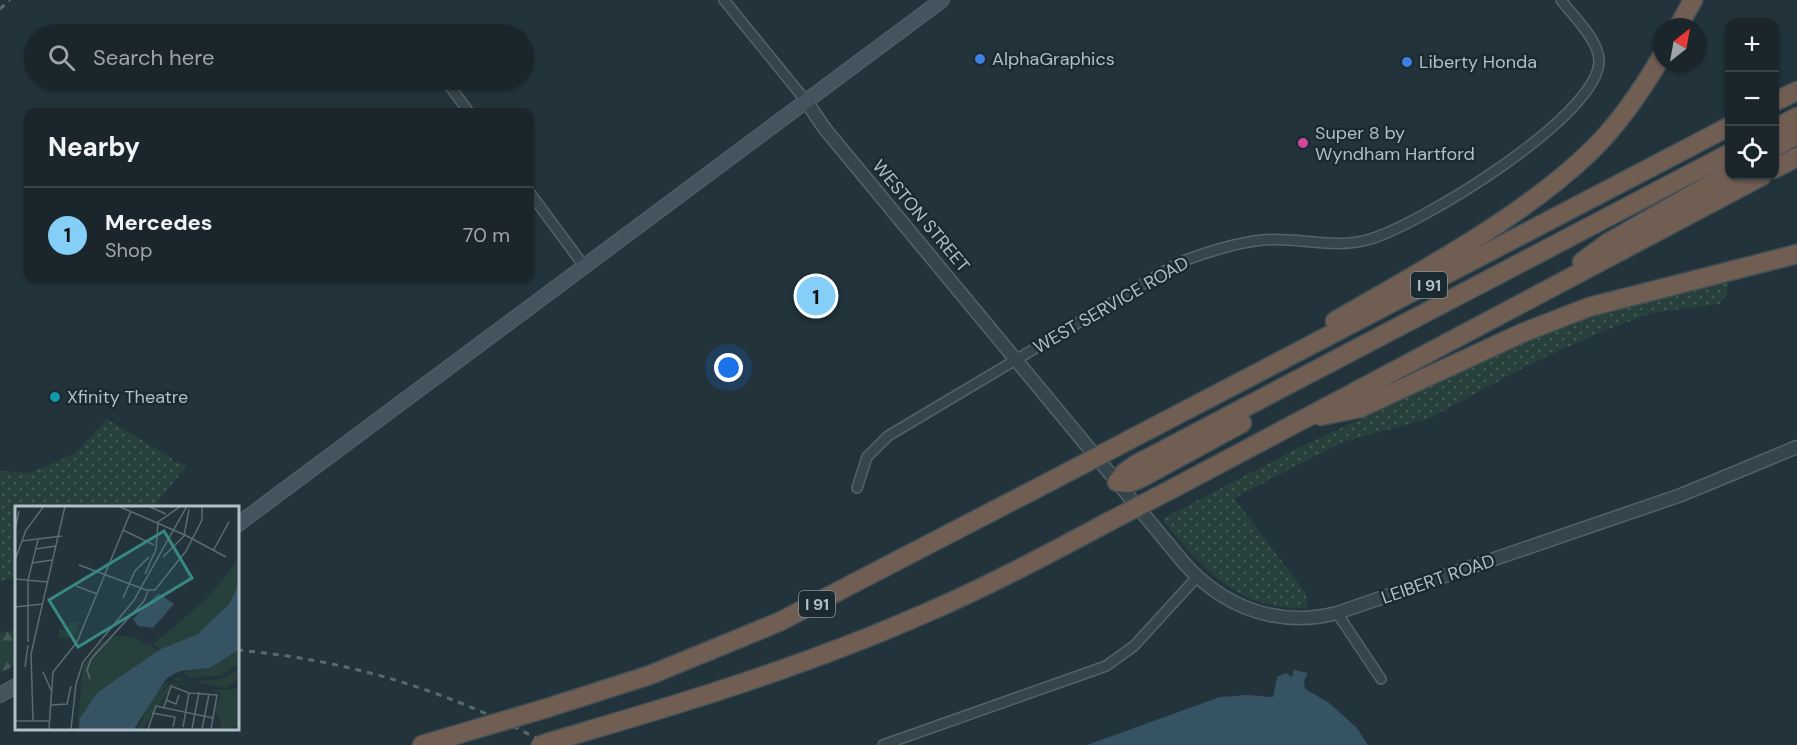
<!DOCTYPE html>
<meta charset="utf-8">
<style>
body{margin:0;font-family:"DM Sans",sans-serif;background:#273238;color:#f1f3f6}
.controls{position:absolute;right:18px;top:18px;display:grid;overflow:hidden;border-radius:12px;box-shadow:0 2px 4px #0004}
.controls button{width:54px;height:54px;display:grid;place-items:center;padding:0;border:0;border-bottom:2px solid #384348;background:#1a262c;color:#f1f3f6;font:30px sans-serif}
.compass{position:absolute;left:1653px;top:18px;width:54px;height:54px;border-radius:50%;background:#1a262c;box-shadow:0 2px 4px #0004;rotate:31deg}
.you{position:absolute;left:729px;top:368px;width:21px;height:21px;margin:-15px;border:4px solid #fff;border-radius:50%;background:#1a73e8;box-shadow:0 0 0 9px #1a73e833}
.badge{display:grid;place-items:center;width:39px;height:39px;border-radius:50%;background:#84cef8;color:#111;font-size:20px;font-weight:700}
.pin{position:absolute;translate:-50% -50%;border:3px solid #fff;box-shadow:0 2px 6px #0006}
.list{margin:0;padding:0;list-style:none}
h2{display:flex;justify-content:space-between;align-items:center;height:78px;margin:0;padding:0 24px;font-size:26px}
h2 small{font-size:20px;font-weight:400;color:#9fa5a9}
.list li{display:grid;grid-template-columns:39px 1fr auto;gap:18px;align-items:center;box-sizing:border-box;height:96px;padding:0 24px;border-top:2px solid #384348}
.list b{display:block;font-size:22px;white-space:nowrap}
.list p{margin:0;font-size:20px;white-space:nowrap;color:#9fa5a9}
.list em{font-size:20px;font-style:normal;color:#9fa5a9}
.icon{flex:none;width:33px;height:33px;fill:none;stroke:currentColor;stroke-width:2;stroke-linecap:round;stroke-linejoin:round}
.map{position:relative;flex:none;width:1797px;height:745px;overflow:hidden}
.search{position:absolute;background:#1a262c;box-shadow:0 2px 4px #0004;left:24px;top:24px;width:510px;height:66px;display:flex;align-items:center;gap:15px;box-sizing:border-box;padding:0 21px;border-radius:33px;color:#9fa5a9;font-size:22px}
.panel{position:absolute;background:#1a262c;box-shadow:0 2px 4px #0004;left:24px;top:108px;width:510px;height:174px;border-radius:12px}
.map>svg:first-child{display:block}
.grass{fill:url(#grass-dots)}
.forest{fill:url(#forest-firs)}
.water{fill:#355362}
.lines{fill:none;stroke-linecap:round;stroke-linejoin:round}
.minor-casing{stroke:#546269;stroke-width:12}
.tertiary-casing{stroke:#546269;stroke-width:15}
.secondary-casing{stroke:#546269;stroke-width:16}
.motorway-casing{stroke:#414f56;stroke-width:21}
.minor{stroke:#36444b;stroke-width:9}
.tertiary{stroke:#36444b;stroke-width:12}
.secondary{stroke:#44545e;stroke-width:14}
.motorway{stroke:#715e53;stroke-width:18}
.rail{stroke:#586972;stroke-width:3;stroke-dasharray:6 6;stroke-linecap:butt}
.motorway-bridge-casing{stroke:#414f56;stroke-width:21;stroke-linecap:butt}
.motorway-bridge{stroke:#715e53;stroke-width:18}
.shop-dot{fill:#3f7fe0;stroke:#1b2930;stroke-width:2}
.hotel-dot{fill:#d1479c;stroke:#1b2930;stroke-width:2}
.culture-dot{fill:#0f9aa8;stroke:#1b2930;stroke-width:2}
.labels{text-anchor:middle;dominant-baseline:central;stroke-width:5;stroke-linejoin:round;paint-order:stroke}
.shield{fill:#1b2930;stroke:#84929a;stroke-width:1.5}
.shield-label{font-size:16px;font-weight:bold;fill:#b1bfc7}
.poi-label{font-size:18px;fill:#b1bfc7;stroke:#1b2930;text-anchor:start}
.street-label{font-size:18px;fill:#b1bfc7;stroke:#1b2930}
.inset-road{fill:none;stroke:#5b6b73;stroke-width:1.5}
.view{fill:#388884;fill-opacity:0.15;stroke:#388884;stroke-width:3}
.inset-edge{fill:none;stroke:#b1bfc7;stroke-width:3}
</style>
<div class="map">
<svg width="1797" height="745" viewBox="0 0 1797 745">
<defs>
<pattern id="grass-dots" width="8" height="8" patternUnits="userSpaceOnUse" patternTransform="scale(1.5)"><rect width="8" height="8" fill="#27403b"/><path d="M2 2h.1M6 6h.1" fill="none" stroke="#445a56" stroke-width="1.8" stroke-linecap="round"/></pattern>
<pattern id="forest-firs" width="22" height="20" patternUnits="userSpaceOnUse" patternTransform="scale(1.5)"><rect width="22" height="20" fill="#27403b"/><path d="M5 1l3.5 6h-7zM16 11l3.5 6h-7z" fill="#445a56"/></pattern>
</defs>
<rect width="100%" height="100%" fill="#22333b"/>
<path class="grass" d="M1729 278 1727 294 1719 304 1651 313 1606 330 1530 364 1428 419 1343 442 1234 498 1305 592 1308 608C1239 612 1201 567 1162 519L1294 450 1531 339 1624 305Z
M107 419 172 458V461L187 465 153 508H16V578L0 581V471L29 473 74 454Z"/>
<path class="forest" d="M16 630V664L0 674V633Z"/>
<path class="water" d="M1294 670 1308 673 1304 681 1305 689 1328 702 1357 728 1368 745H1087L1220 697 1247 695 1273 697 1277 677 1286 673 1292 677Z"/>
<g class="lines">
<g class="minor-casing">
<path id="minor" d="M724 0 806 101
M398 31 403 34
M445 80 469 112
M530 193 584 266
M857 488 867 457 888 436 1180 262C1208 252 1234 243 1263 240 1298 237 1333 249 1367 240 1417 227 1599 116 1599 61 1599 40 1573 16 1561 0
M1337 613 1381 679
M883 745 1106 666 1134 646 1197 577"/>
</g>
<g class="tertiary-casing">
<path id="tertiary" d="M806 101 825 129 1184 563C1224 608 1279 628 1337 613L1681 495 1797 447"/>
</g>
<g class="secondary-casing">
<path id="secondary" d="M237 525 942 0
M0 695 16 686"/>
</g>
<g class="motorway-casing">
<path id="motorway" d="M1678 27 1693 0
M1774 102 1797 91
M1774 129 1797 117
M1774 148 1797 135
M1774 169 1797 157
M1582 262 1609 242 1730 173
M1335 321C1418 273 1522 218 1591 151 1619 124 1642 90 1662 56
M1321 416 1360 408 1522 333 1589 307 1797 254
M1129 440 1730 126
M1117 482 1125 472 1135 465 1730 153
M1117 482 1129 483 1141 478 1242 423
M1170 490 1762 176
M547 708 650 675 779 622 1074 469
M590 730C704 697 817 661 926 613 991 585 1052 552 1114 519
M422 745 459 734"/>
</g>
<use href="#minor" class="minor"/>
<use href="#tertiary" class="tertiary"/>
<use href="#secondary" class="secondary"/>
<use href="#motorway" class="motorway"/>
<path class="rail" d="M0 9 10 0
M237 650C349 660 451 691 549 745"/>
<g class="motorway-bridge-casing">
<path id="motorway-bridge" d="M1074 469 1129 440
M1114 519 1170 490
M459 734 547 708
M540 745 590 730"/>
</g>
<use href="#motorway-bridge" class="motorway-bridge"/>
</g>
<g class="shop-dot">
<circle cx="980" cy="59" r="6"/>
<circle cx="1407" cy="62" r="6"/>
</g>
<circle class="hotel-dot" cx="1303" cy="143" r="6"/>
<circle class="culture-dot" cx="55" cy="397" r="6"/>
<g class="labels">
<g class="shield">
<rect x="1411" y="272" width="36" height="26" rx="4.5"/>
<rect x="799" y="591" width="36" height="26" rx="4.5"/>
</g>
<g class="shield-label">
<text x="1429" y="285">I 91</text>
<text x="817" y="604">I 91</text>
</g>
<g class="poi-label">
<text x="992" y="59">AlphaGraphics</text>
<text x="1419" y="62">Liberty Honda</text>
<text x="1315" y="133">Super 8 by<tspan x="1315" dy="21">Wyndham Hartford</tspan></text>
<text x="67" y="397">Xfinity Theatre</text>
</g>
<g class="street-label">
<text transform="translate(921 216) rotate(50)">WESTON STREET</text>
<text transform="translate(1111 305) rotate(-30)">WEST SERVICE ROAD</text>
<text transform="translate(1438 579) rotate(-19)">LEIBERT ROAD</text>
</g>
</g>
<g transform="translate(15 506)">
<rect width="224" height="224" fill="#22333b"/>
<path d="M57 116H64L60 128 52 133 44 132V123L51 124ZM101 129 120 132 131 139 134 137 143 146 83 186 62 223 68 160 86 137ZM223 164V173L211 182 180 176 206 173ZM162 172 173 174 155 175 142 191 156 177 181 178 157 179 128 223H123L138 190 152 176ZM223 183 215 223H205L206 215 200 204 206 187 197 184Z" fill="#27403b"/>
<path d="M223 54V79L215 97 193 120 178 131 146 144 138 138 193 92ZM129 139 141 147 93 182 88 172 99 159ZM223 144V159L207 169 175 172 168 167 195 162ZM223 182V219L210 223V185Z" fill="#27403b"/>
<path d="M112 130 130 139 103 155 88 172 78 169 85 158 95 161 100 156Z" fill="#27403b"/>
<path d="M223 79V144L195 162 165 165 152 172 119 223H64L65 212 83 186 146 143 183 128 215 97ZM143 87 159 98 138 122 123 120 118 113Z" fill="#355362"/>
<path class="inset-road" d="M103 0 170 29M133 0 151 8M0 24 4 5M108 24 139 39M170 29 211 51M7 35 47 30M21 43 41 40M198 45 214 16M148 51 169 30 174 3M0 54 11 24 29 0M17 57 37 54M64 59 131 84H140L171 45 187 14V0M130 68 141 43 143 16 166 0M0 73 33 76M61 80 82 88M108 92 120 65 134 51M0 101 27 98M13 136V74L23 34M10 161 13 139M28 166 36 184M75 173 72 164 76 153 129 95 133 85M174 187 202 189 196 223M151 194 161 198 164 189M36 199 52 198 56 180M149 201 156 180 174 187M137 207 160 211 158 221M18 214 16 148 50 0M0 215H34M168 221 174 187M34 223 38 166 62 136 116 5M56 223 61 178 68 156 119 94 172 0M133 223 141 200 198 212M177 223 184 186M187 223 194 188"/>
<path class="view" d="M149 25 177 72 63 141 34 94Z"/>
<rect width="224" height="224" class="inset-edge"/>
</g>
</svg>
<div class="controls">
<button>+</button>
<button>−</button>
<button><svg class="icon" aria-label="locate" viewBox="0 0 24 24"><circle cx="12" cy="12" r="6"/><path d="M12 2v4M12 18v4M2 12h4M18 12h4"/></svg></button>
</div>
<svg class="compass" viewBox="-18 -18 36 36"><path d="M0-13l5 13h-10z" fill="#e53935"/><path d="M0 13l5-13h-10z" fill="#9fa5a9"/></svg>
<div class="you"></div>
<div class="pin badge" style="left:816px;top:296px">1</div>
<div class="search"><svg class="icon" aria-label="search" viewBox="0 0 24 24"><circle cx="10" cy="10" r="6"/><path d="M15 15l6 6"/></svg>Search here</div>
<section class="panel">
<h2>Nearby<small></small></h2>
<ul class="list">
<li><span class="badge">1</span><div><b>Mercedes</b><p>Shop</p></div><em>70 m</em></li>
</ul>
</section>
</div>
